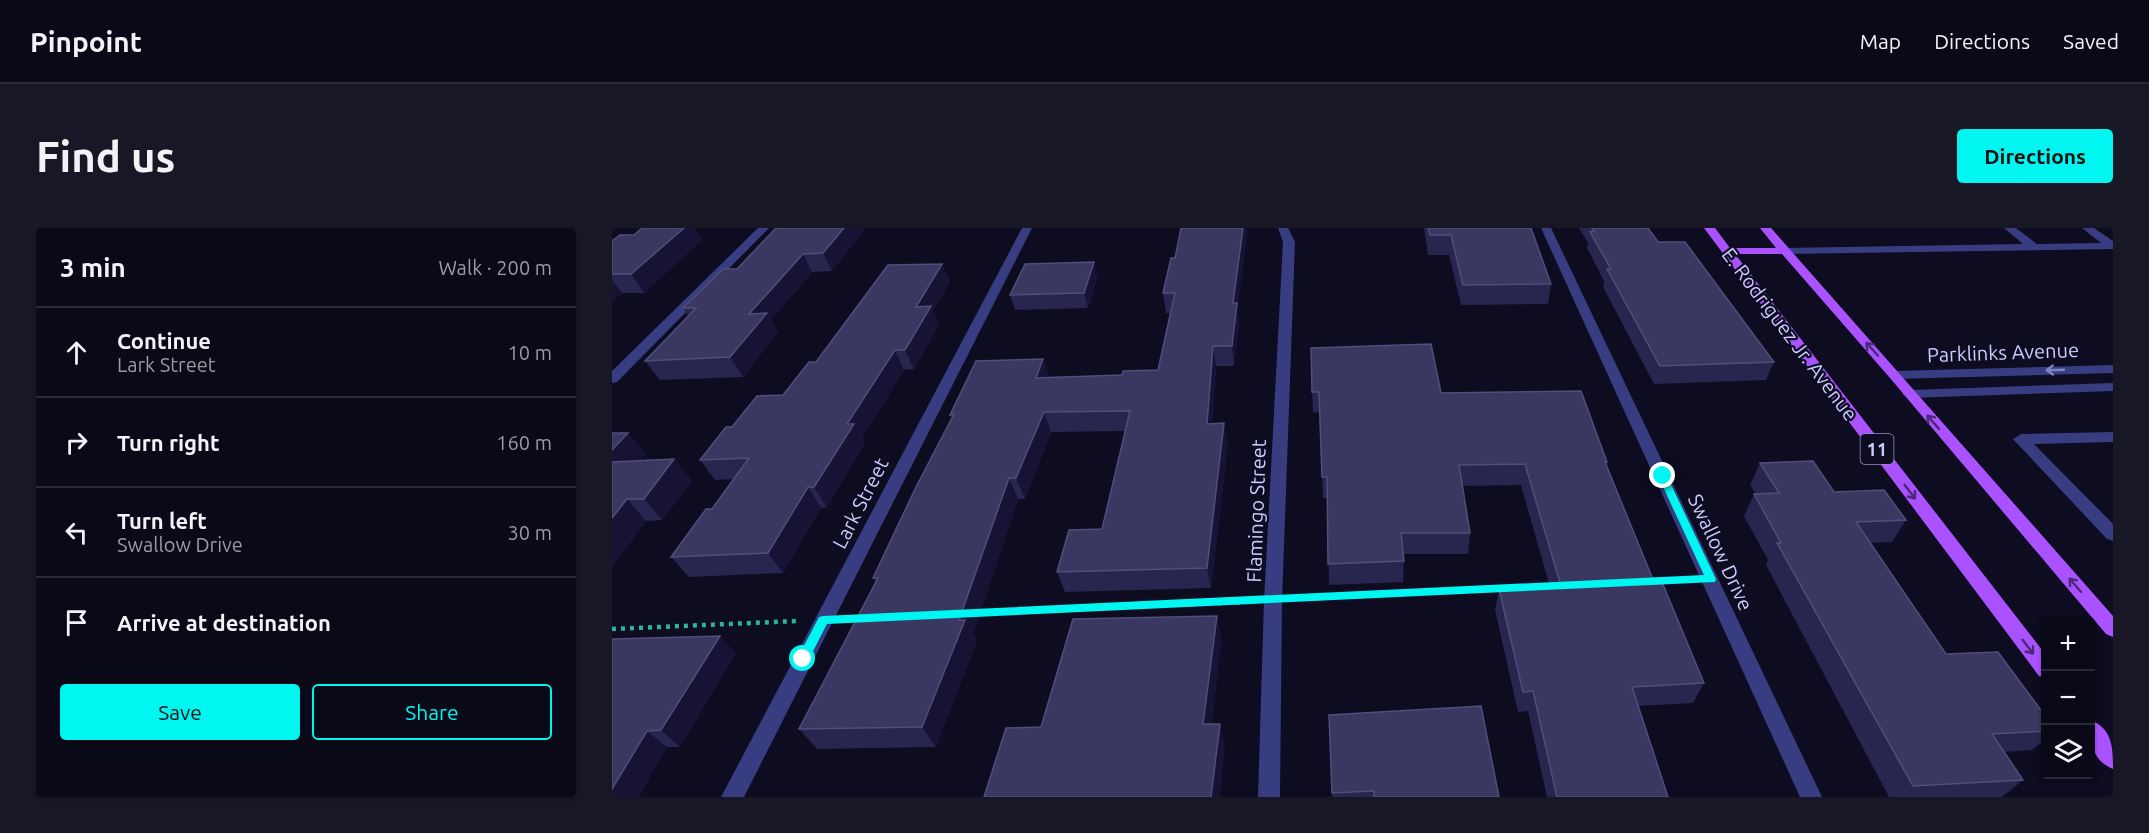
<!DOCTYPE html>
<meta charset="utf-8">
<style>
body{margin:0;font-family:Ubuntu,sans-serif;background:#181725;color:#f1f3f6}
.controls{position:absolute;right:18px;bottom:18px;display:grid;overflow:hidden;border-radius:6px;box-shadow:0 2px 4px #0004}
.controls button{width:54px;height:54px;display:grid;place-items:center;padding:0;border:0;border-bottom:2px solid #2a2a37;background:#0a0918;color:#f1f3f6;font:30px sans-serif}
.stop{position:absolute;width:18px;height:18px;margin:-14px;border:4px solid #00f6f1;border-radius:50%;background:#fff}
.stop.end{background:#00f6f1;border-color:#fff;box-shadow:0 2px 6px #0008}
.list{margin:0;padding:0;list-style:none}
h2{display:flex;justify-content:space-between;align-items:center;height:78px;margin:0;padding:0 24px;font-size:26px}
h2 small{font-size:20px;font-weight:400;color:#999aa2}
.list li{display:grid;grid-template-columns:39px 1fr auto;gap:18px;align-items:center;box-sizing:border-box;height:90px;padding:0 24px;border-top:2px solid #2a2a37}
.list b{display:block;font-size:22px;white-space:nowrap}
.list p{margin:0;font-size:20px;white-space:nowrap;color:#999aa2}
.list em{font-size:20px;font-style:normal;color:#999aa2}
.actions{display:flex;gap:12px;padding:18px 24px}
.actions a{flex:1;padding:14px 0;border:2px solid #00f6f1;border-radius:6px;text-align:center;font-size:21px;color:#00f6f1}
.actions .main{background:#00f6f1;color:#111}
.icon{flex:none;width:33px;height:33px;fill:none;stroke:currentColor;stroke-width:2;stroke-linecap:round;stroke-linejoin:round}
.map{position:relative;flex:none;width:1501px;height:569px;overflow:hidden;border-radius:6px}
header{display:flex;align-items:center;gap:36px;box-sizing:border-box;height:84px;padding:0 30px;background:#0a0918;border-bottom:2px solid #2a2a37}
header strong{font-size:28px}
nav{display:flex;gap:33px;margin-inline-start:auto;font-size:21px}
.intro{display:flex;align-items:center;justify-content:space-between;box-sizing:border-box;height:144px;padding:0 36px}
h1{margin:0;font-size:42px}
.button{padding:15px 27px;border-radius:6px;background:#00f6f1;color:#111;font-size:21px;font-weight:700}
main{display:flex;gap:36px;padding:0 36px}
aside{flex:1;background:#0a0918;border-radius:6px;box-shadow:0 2px 4px #0004}
.map>svg:first-child{display:block}
.lines{fill:none;stroke-linecap:round;stroke-linejoin:round}
.path{stroke:#2cb39a;stroke-width:4.5;stroke-dasharray:4 5;stroke-linecap:butt}
.service{fill:#373d80;fill-rule:evenodd}
.minor{fill:#373d80;fill-rule:evenodd}
.primary{fill:#aa52ff;fill-rule:evenodd}
.wall{fill:#28254e}
.shaded-wall{fill:#161334}
.building{fill:#3a3761;stroke:#504e7a;stroke-width:1.5}
.oneway{stroke:#4c2879}
.oneway2{stroke:#8184c0}
.route{fill:#00f6f1}
.labels{text-anchor:middle;dominant-baseline:central;stroke-width:4.5;stroke-linejoin:round;paint-order:stroke}
.shield{fill:#0d0c20;stroke:#9292bc;stroke-width:1.5}
.shield-label{font-size:18px;font-weight:bold;fill:#cbccff}
.street-label{font-size:20px;fill:#cbccff;stroke:#0d0c20}
</style>
<header>
<strong>Pinpoint</strong>
<nav><a>Map</a><a>Directions</a><a>Saved</a></nav>
</header>
<div class="intro"><h1>Find us</h1><a class="button">Directions</a></div>
<main>
<aside>
<h2>3 min<small>Walk · 200 m</small></h2>
<ul class="list">
<li><svg class="icon" aria-label="ahead" viewBox="0 0 24 24"><path d="M12 20V5M6 11l6-6 6 6"/></svg><div><b>Continue</b><p>Lark Street</p></div><em>10 m</em></li>
<li><svg class="icon" aria-label="right" viewBox="0 0 24 24"><path d="M7 20v-9h11M14 6l5 5-5 5"/></svg><div><b>Turn right</b></div><em>160 m</em></li>
<li><svg class="icon" aria-label="left" viewBox="0 0 24 24"><path d="M17 20v-9H6M10 6l-5 5 5 5"/></svg><div><b>Turn left</b><p>Swallow Drive</p></div><em>30 m</em></li>
<li><svg class="icon" aria-label="arrive" viewBox="0 0 24 24"><path d="M6 21V4h12l-3 4 3 4H6"/></svg><div><b>Arrive at destination</b></div></li>
</ul>
<div class="actions"><a class="main">Save</a><a>Share</a></div>
</aside>
<div class="map">
<svg width="1501" height="569" viewBox="0 0 1501 569">
<rect width="100%" height="100%" fill="#0d0c20"/>
<g class="lines">
<path class="path" d="M1038 354 1072 352
M687 371 889 361
M363 385 635 374
M0 401 185 393"/>
<path class="service" d="M1392 0H1404L1425 16 1489 15 1470 0H1482L1501 13V21L1172 26 1166 23 1172 20 1411 16Z
M1501 137V145L1283 151 1276 147 1283 143Z
M1501 155V163L1297 170 1290 166 1297 162Z
M1501 204V214L1422 216 1501 296V313L1495 311 1401 211 1409 206Z"/>
<path class="minor" d="M146 0H157L5 154 0 155V143Z
M410 0H420L132 569H109Z
M666 0H676L683 14 670 373 668 569H646L652 373 671 14Z
M929 0H939L1210 569H1188Z"/>
<path class="primary" d="M1092 0H1103L1118 20H1164L1148 0H1159L1501 388V409L1494 406 1278 150 1170 26H1123L1434 427V450L1427 448Z
M1478 492C1501 500 1501 521 1501 541 1479 532 1478 512 1478 492Z"/>
</g>
<path class="wall" d="M812 0H919L939 56 936 76 849 77 837 27H816Z
M967 0H1036L1046 14 1162 134 1154 152 1042 156 991 59 992 53 975 20 976 15Z
M253 1 220 43 200 44 159 92 166 104 131 149 48 152 33 133 76 88 71 80 125 41Z
M635 6 625 83 627 95 622 138H604L600 196 616 216 599 360 453 364 445 344 490 301 513 203 439 204 413 271H406L361 406 365 412 324 519 205 521 187 501 263 354 261 350 340 191 338 187 431 131 437 149 510 147 546 142 558 85H554L551 65 563 30Z
M90 12 32 65H10L0 74V13Z
M330 36 338 54 321 82 327 97 302 141 292 142 250 210 253 215 215 279 209 280 171 345 77 349 59 329 100 281 122 251 103 252 88 232 120 199 171 167 204 134Z
M486 49 476 80 403 82 398 67Z
M700 164 829 165 995 234 994 238 1042 354 1092 455 1081 475 1026 478 1056 569H935L916 483 906 484 883 382 887 361 938 359 909 257 851 258 858 305 856 326H791L792 333 791 354 717 357 715 270H711L707 184 701 185Z
M0 205H16L33 226 28 232 62 231 80 253 50 292 34 293 0 339Z
M1148 235 1294 292 1280 314 1258 315 1334 426 1434 489V511L1420 522 1392 524 1411 552 1390 569H1277L1154 337 1156 332 1132 288 1142 266H1144L1138 257Z
M0 411 124 425 68 519H55L26 569H0Z
M717 487 887 569H720Z"/>
<path class="shaded-wall" d="M72 0H83L90 12 32 65 19 46Z
M232 0H253V1L220 43 211 25Z
M631 0H634L635 6 625 83 627 95 622 138 620 118 621 75Z
M191 26 200 44 159 92 166 104 131 149 118 129 137 86Z
M482 34 486 49 476 80 472 65Z
M330 36 338 54 321 82 327 97 302 141 293 122 304 79Z
M0 52 10 65 0 74Z
M601 118 604 138 598 216 595 196Z
M283 122 292 142 250 210 253 215 215 279 202 259 235 196Z
M431 131 438 151 424 150Z
M432 184 439 204 413 271 404 250Z
M612 195 616 216 599 360 595 340Z
M16 205 33 226 9 256 0 246V222Z
M62 231 80 253 50 292 32 271Z
M397 250 406 271 361 406 365 412 324 519 310 499Z
M196 259 209 280 171 345 156 325Z
M15 271 34 293 0 339V290Z
M605 388 610 412 597 519 591 496Z
M108 408 124 425 68 519 49 502Z
M608 496 613 519 608 569H599Z
M35 503 55 519 26 569H0V561Z"/>
<path class="building" d="M30 0H72L19 46H0V13L8 7H22Z
M164 0H232L211 25 191 26 137 86 155 85 118 129 33 133 84 80H71L111 41H125Z
M569 0H631L621 75H625L620 118H601L595 196 612 195 595 340 445 344 457 302 490 301 518 183 432 184 404 250H397L347 392H353L310 499 187 501 266 350H261L304 259 342 186 338 187 364 133 431 131 424 150 510 147 511 143 546 142 563 65H551L559 30H563Z
M816 0H919L939 56 851 57 839 7H818Z
M980 0H1036L1046 14H1073L1162 134 1048 138 995 41H999L978 4 982 3Z
M482 34 472 65 398 67 413 36Z
M330 36 304 79 319 78 293 122H283L235 196H242L202 259H196L156 325 59 329 94 281H100L137 230 88 232 114 199H120L145 168 171 167 197 134H204L276 37Z
M819 116 829 165 969 163 995 234H993L1042 354H1050L1092 455 1020 459 1056 569H945L921 463 911 464 887 361 949 358 913 236 847 237 858 305H789L792 333 716 336 715 249H710L707 164H700L699 120Z
M0 205H16L0 222Z
M62 231 32 271H15L0 290V234Z
M1201 233 1222 264 1272 262 1294 292 1244 294 1334 426 1386 424 1434 489V503L1380 506 1411 552 1301 558 1165 315H1169L1142 266 1167 265 1148 235Z
M605 388 591 496H608L599 569H372L394 500 429 499 461 391Z
M108 408 49 502 35 503 0 561V411Z
M869 478 887 569H762V563L720 565 717 487Z"/>
<defs><path id="oneway-shaft" d="M-6 0H5M1.5-3L5.5 0L1.5 3" fill="none" stroke-width="1.6" stroke-linecap="round" stroke-linejoin="round" transform="scale(1.5)"/></defs>
<g class="oneway">
<use href="#oneway-shaft" transform="translate(1260 121) rotate(-132)"/>
<use href="#oneway-shaft" transform="translate(1321 194) rotate(-131)"/>
<use href="#oneway-shaft" transform="translate(1298 264) rotate(53)"/>
<use href="#oneway-shaft" transform="translate(1463 357) rotate(-131)"/>
<use href="#oneway-shaft" transform="translate(1416 419) rotate(53)"/>
</g>
<use class="oneway2" href="#oneway-shaft" transform="translate(1443 142) rotate(178)"/>
<path class="route" d="M1047 245 1055 248 1104 351 1103 354 215 396 195 435 191 436 185 431 207 389 211 388 1092 347 1046 248Z"/>
<g class="labels">
<rect class="shield" x="1248.5" y="206" width="33" height="30" rx="4.5"/>
<g class="shield-label">
<text x="1265" y="221">11</text>
</g>
<g class="street-label">
<text transform="translate(1178 106) rotate(53)">E. Rodriguez Jr. Avenue</text>
<text transform="translate(1391 124) rotate(-2)">Parklinks Avenue</text>
<text transform="translate(248 275) rotate(-63)">Lark Street</text>
<text transform="translate(644 283) rotate(-88)">Flamingo Street</text>
<text transform="translate(1109 324) rotate(65)">Swallow Drive</text>
</g>
</g>
</svg>
<div class="controls">
<button>+</button>
<button>−</button>
<button><svg class="icon" aria-label="layers" viewBox="0 0 24 24"><path d="M12 4l9 5-9 5-9-5zM3 14l9 5 9-5"/></svg></button>
</div>
<div class="stop" style="left:191px;top:431px"></div>
<div class="stop end" style="left:1051px;top:248px"></div>
</div>
</main>
